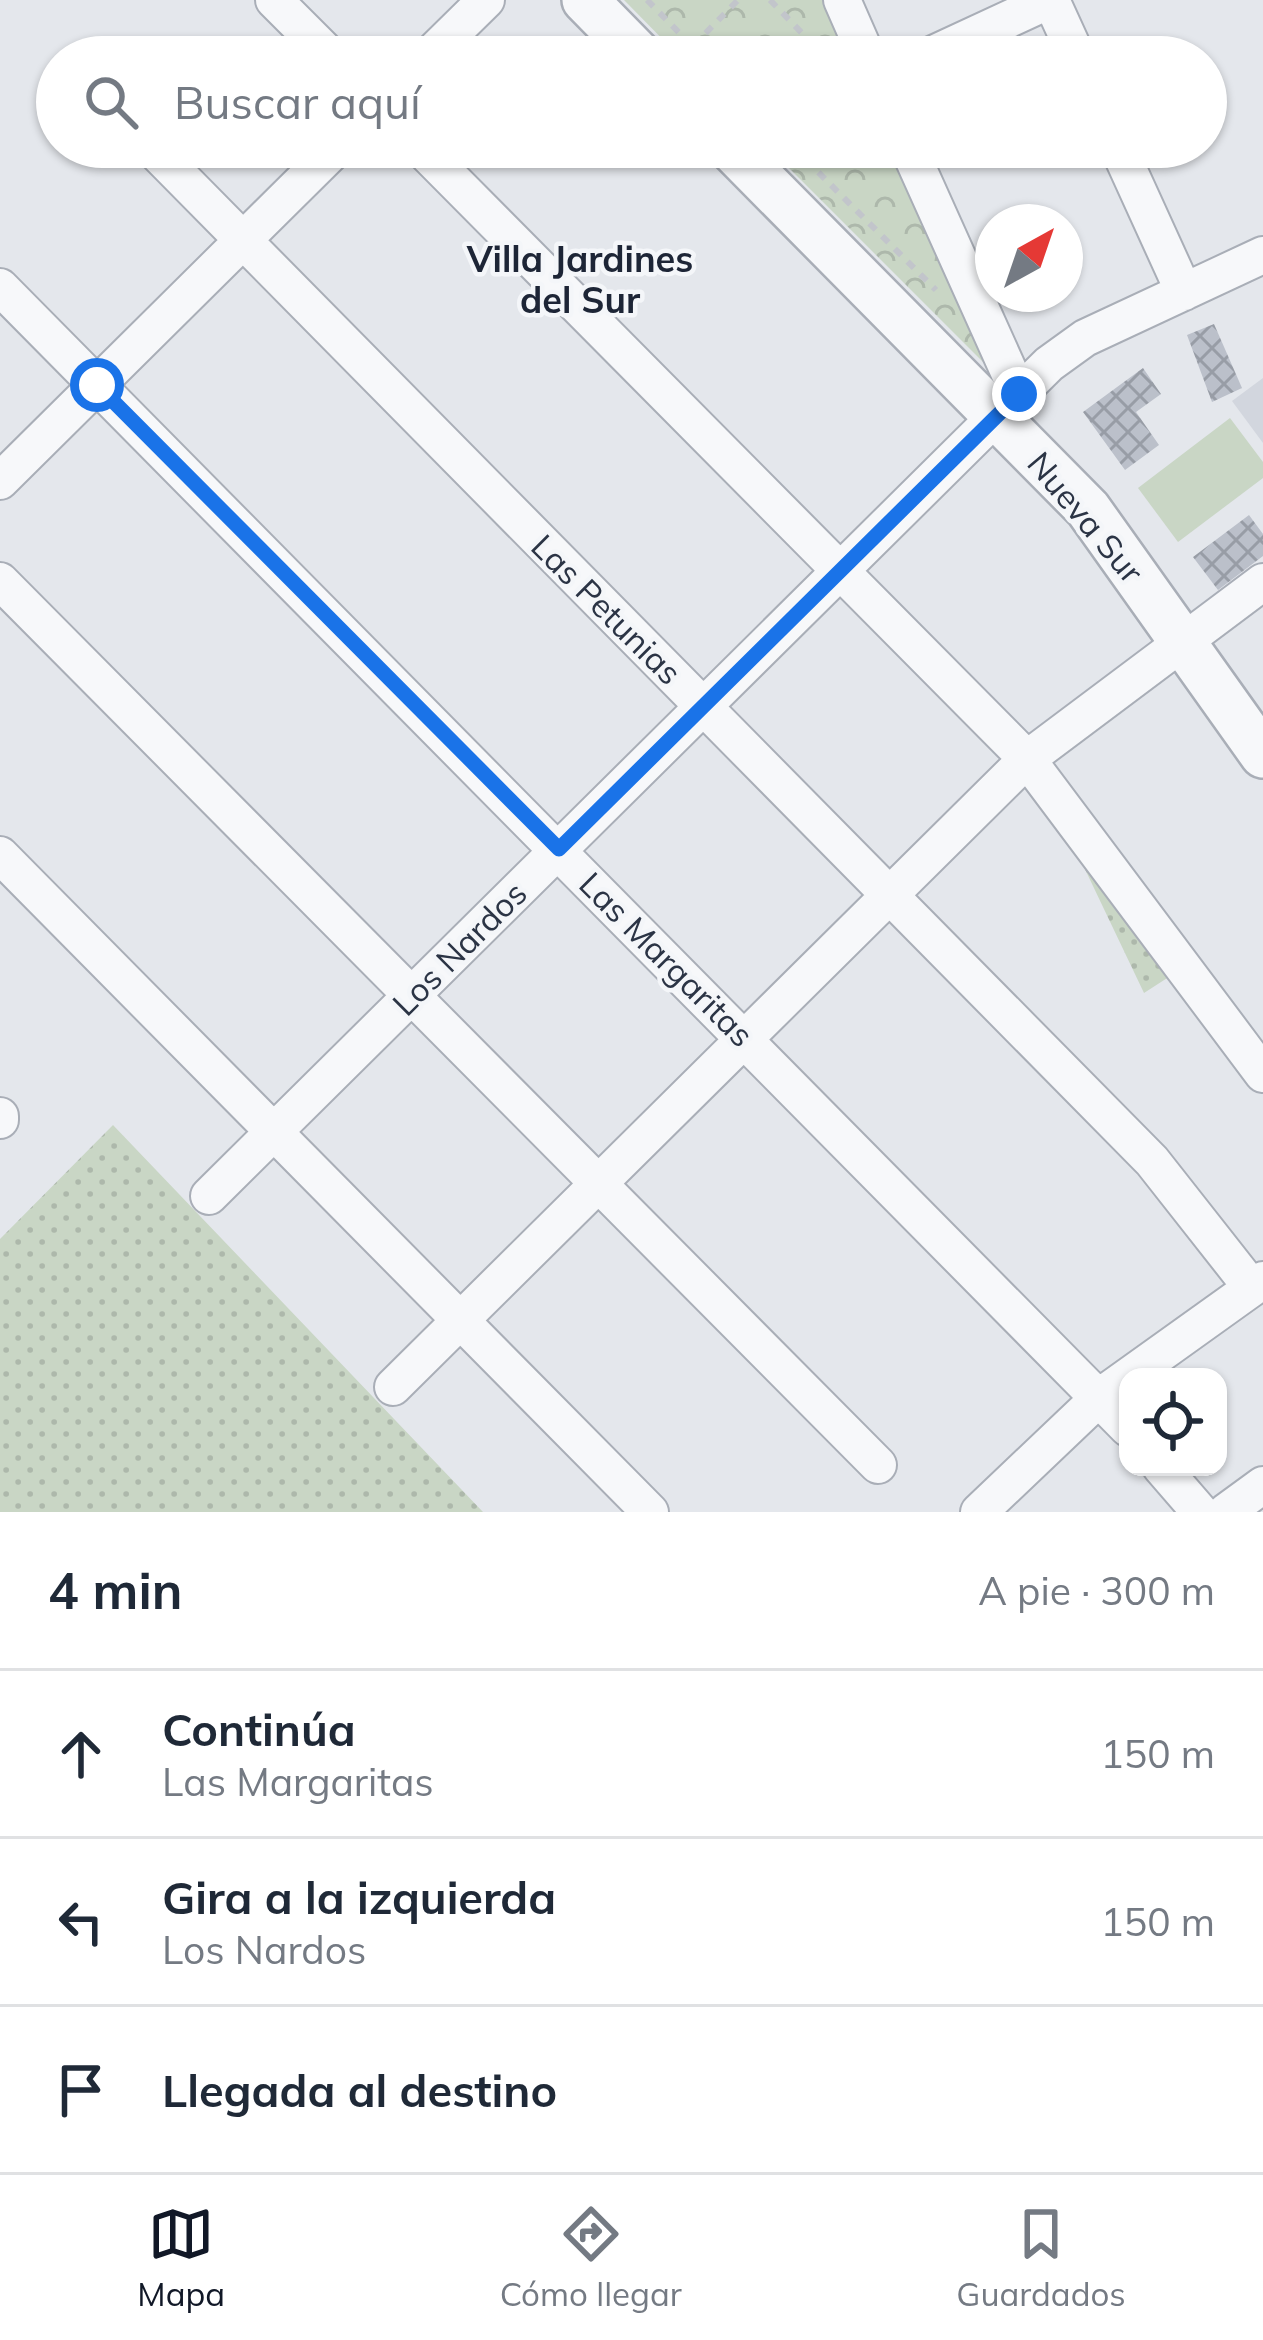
<!DOCTYPE html>
<html lang="es">
<meta charset="utf-8">
<style>
body{margin:0;font-family:Mulish,sans-serif;background:#f2f2f3;color:#1f2937}
.controls{position:absolute;right:36px;bottom:36px;display:grid;overflow:hidden;border-radius:24px;box-shadow:0 3px 9px #0004}
.controls button{width:108px;height:108px;display:grid;place-items:center;padding:0;border:0;border-bottom:3px solid #e0e1e3;background:#fff;color:#1f2937;font:60px sans-serif}
.compass{position:absolute;left:975px;top:204px;width:108px;height:108px;border-radius:50%;background:#fff;box-shadow:0 3px 9px #0004;rotate:40deg}
.stop{position:absolute;width:36px;height:36px;margin:-27px;border:9px solid #1a73e8;border-radius:50%;background:#fff}
.stop.end{background:#1a73e8;border-color:#fff;box-shadow:0 3px 12px #0008}
.list{margin:0;padding:0;list-style:none}
h2{display:flex;justify-content:space-between;align-items:center;height:156px;margin:0;padding:0 48px;font-size:51px}
h2 small{font-size:39px;font-weight:400;color:#747a83}
.list li{display:grid;grid-template-columns:78px 1fr auto;gap:36px;align-items:center;box-sizing:border-box;height:168px;padding:0 48px;border-top:3px solid #e0e1e3}
.list b{display:block;font-size:45px;white-space:nowrap}
.list p{margin:0;font-size:39px;white-space:nowrap;color:#747a83}
.list em{font-size:39px;font-style:normal;color:#747a83}
.icon{flex:none;width:66px;height:66px;fill:none;stroke:currentColor;stroke-width:2;stroke-linecap:round;stroke-linejoin:round}
.map{position:relative;flex:none;width:1263px;height:1512px;overflow:hidden}
.search{position:absolute;background:#fff;box-shadow:0 3px 9px #0004;left:36px;right:36px;top:36px;height:132px;display:flex;align-items:center;gap:30px;box-sizing:border-box;padding:0 42px;border-radius:66px;color:#747a83;font-size:45px}
.sheet{height:660px;background:#fff}
nav{display:flex;justify-content:space-around;align-items:center;box-sizing:border-box;height:168px;border-top:3px solid #e0e1e3;background:#fff;font-size:33px;color:#747a83}
nav a{display:grid;justify-items:center;gap:6px}
nav .on{color:#111827}
.map>svg:first-child{display:block}
.built{fill:#d2d6de}
.grass{fill:url(#grass-dots)}
.park{fill:url(#park-crowns)}
.garden{fill:#c9d6c5}
.building{fill:url(#building-cross-hatch)}
.lines{fill:none;stroke-linecap:round;stroke-linejoin:round}
.minor-casing{stroke:#a9aeb7;stroke-width:40}
.tertiary-casing{stroke:#a9aeb7;stroke-width:50}
.path{stroke:#c2c5cb;stroke-width:6;stroke-dasharray:9 9;stroke-linecap:butt}
.minor{stroke:#f7f8fa;stroke-width:36}
.tertiary{stroke:#f7f8fa;stroke-width:45}
.route{stroke:#1a73e8;stroke-width:15}
.labels{text-anchor:middle;dominant-baseline:central;stroke-width:9;stroke-linejoin:round;paint-order:stroke}
.street-label{font-size:33px;fill:#2b3445;stroke:#f4f6f9}
.neighbourhood-label{font-size:36px;font-weight:bold;fill:#1d2536;stroke:#f4f6f9}
</style>
<div class="map">
<svg width="1263" height="1512" viewBox="0 0 1263 1512">
<defs>
<pattern id="grass-dots" width="8" height="8" patternUnits="userSpaceOnUse" patternTransform="scale(3)"><rect width="8" height="8" fill="#c9d6c5"/><path d="M2 2h.1M6 6h.1" fill="none" stroke="#adb8ab" stroke-width="1.8" stroke-linecap="round"/></pattern>
<pattern id="park-crowns" width="20" height="18" patternUnits="userSpaceOnUse" patternTransform="scale(3)"><rect width="20" height="18" fill="#c9d6c5"/><path d="M2 6a3 3 0 1 1 6 0M12 15a3 3 0 1 1 6 0" fill="none" stroke="#adb8ab"/></pattern>
<pattern id="building-cross-hatch" width="8" height="8" patternUnits="userSpaceOnUse" patternTransform="scale(3)"><rect width="8" height="8" fill="#bbc0ca"/><path d="M0 0l8 8M0 8l8-8" fill="none" stroke="#989da6"/></pattern>
</defs>
<rect width="100%" height="100%" fill="#e4e7ec"/>
<path class="built" d="M1263 378V443L1232 401Z"/>
<path class="grass" d="M1052 800 1175 973 1144 993Z
M113 1125 483 1512H0V1239Z"/>
<path class="park" d="M624 0H828L854 57H680Z
M768 147H895L1003 382Z"/>
<path class="garden" d="M1230 418 1263 462V478L1178 542 1138 488Z"/>
<path class="building" d="M1214 324 1242 388 1212 402 1187 335Z
M1143 368 1161 394 1136 412 1159 445 1125 470 1083 412Z
M1249 515 1263 534V556L1218 590 1193 557Z"/>
<g class="lines">
<g class="minor-casing">
<path id="minor" d="M274 0 331 57
M842 0 867 57
M1051 0 1077 57
M428 57 486 0
M927 57 1050 0
M151 147 1152 1161 1252 1288
M420 147 1027 759 1263 1074
M908 147 1019 394
M1118 147 1184 292
M0 287 1128 1428
M0 481 337 147
M0 581 878 1465
M0 855 650 1512
M0 1116V1120
M209 1196 1049 364 1085 338 1263 255
M393 1387 1027 759 1263 582
M1161 1467 1200 1512
M979 1512 1101 1396 1263 1280
M1226 1512 1263 1485"/>
</g>
<g class="tertiary-casing">
<path id="tertiary" d="M585 0 641 57
M730 147 1088 509 1263 755"/>
</g>
<path class="path" d="M647 0 703 57
M770 0 825 57
M693 46 738 0
M793 147 936 290"/>
<use href="#minor" class="minor"/>
<use href="#tertiary" class="tertiary"/>
</g>
<g class="lines">
<path class="route" d="M97 385 559 849 1019 394"/>
</g>
<g class="labels">
<g class="street-label">
<text transform="translate(1086 517) rotate(50)">Nueva Sur</text>
<text transform="translate(607 609) rotate(45)">Las Petunias</text>
<text transform="translate(459 948) rotate(-45)">Los Nardos</text>
<text transform="translate(667 959) rotate(45)">Las Margaritas</text>
</g>
<g class="neighbourhood-label">
<text x="580" y="258">Villa Jardines<tspan x="580" dy="41">del Sur</tspan></text>
</g>
</g>
</svg>
<div class="controls">
<button><svg class="icon" aria-label="locate" viewBox="0 0 24 24"><circle cx="12" cy="12" r="6"/><path d="M12 2v4M12 18v4M2 12h4M18 12h4"/></svg></button>
</div>
<svg class="compass" viewBox="-18 -18 36 36"><path d="M0-13l5 13h-10z" fill="#e53935"/><path d="M0 13l5-13h-10z" fill="#747a83"/></svg>
<div class="stop" style="left:97px;top:385px"></div>
<div class="stop end" style="left:1019px;top:394px"></div>
<div class="search"><svg class="icon" aria-label="search" viewBox="0 0 24 24"><circle cx="10" cy="10" r="6"/><path d="M15 15l6 6"/></svg>Buscar aquí</div>
</div>
<section class="sheet">
<h2>4 min<small>A pie · 300 m</small></h2>
<ul class="list">
<li><svg class="icon" aria-label="ahead" viewBox="0 0 24 24"><path d="M12 20V5M6 11l6-6 6 6"/></svg><div><b>Continúa</b><p>Las Margaritas</p></div><em>150 m</em></li>
<li><svg class="icon" aria-label="left" viewBox="0 0 24 24"><path d="M17 20v-9H6M10 6l-5 5 5 5"/></svg><div><b>Gira a la izquierda</b><p>Los Nardos</p></div><em>150 m</em></li>
<li><svg class="icon" aria-label="arrive" viewBox="0 0 24 24"><path d="M6 21V4h12l-3 4 3 4H6"/></svg><div><b>Llegada al destino</b></div></li>
</ul>
</section>
<nav>
<a class="on"><svg class="icon" aria-label="map" viewBox="0 0 24 24"><path d="M3 6l6-2 6 2 6-2v14l-6 2-6-2-6 2zM9 4v14M15 6v14"/></svg>Mapa</a>
<a><svg class="icon" aria-label="directions" viewBox="0 0 24 24"><path d="M12 3l9 9-9 9-9-9zM9 14v-3h6M13 9l2 2-2 2"/></svg>Cómo llegar</a>
<a><svg class="icon" aria-label="saved" viewBox="0 0 24 24"><path d="M7 4h10v16l-5-4-5 4z"/></svg>Guardados</a>
</nav>
